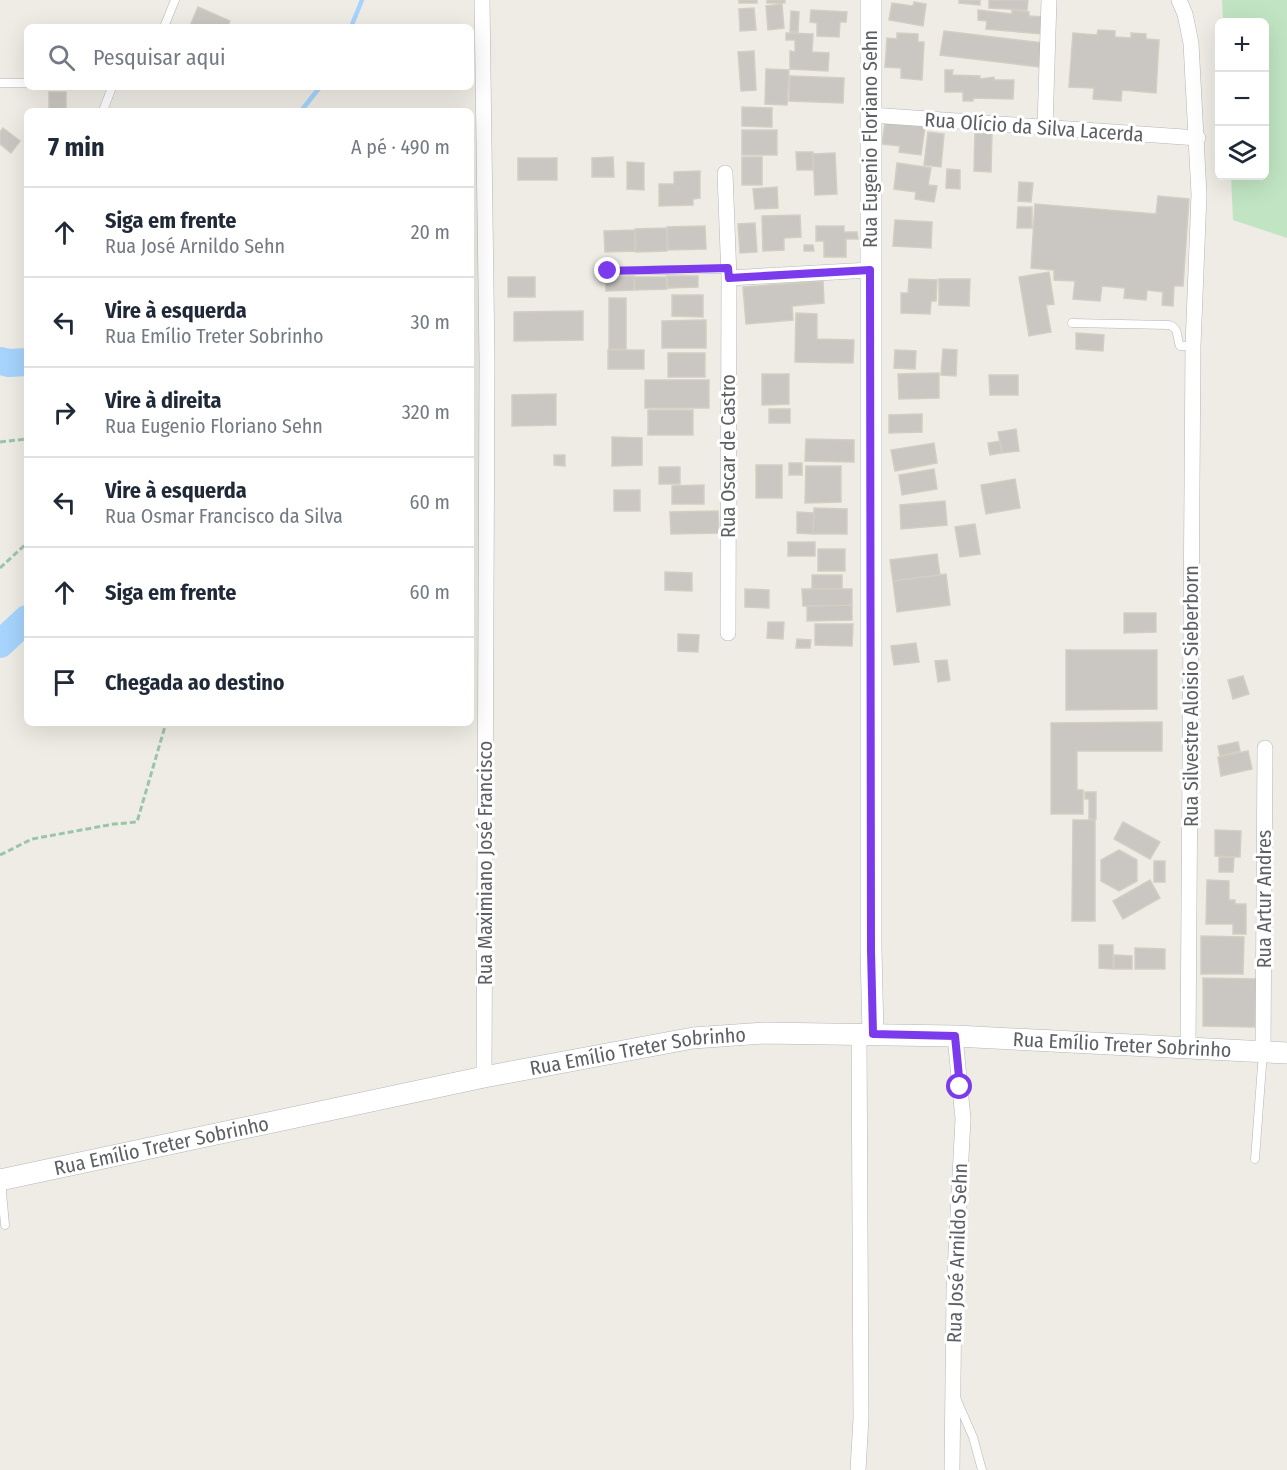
<!DOCTYPE html>
<html lang="pt">
<meta charset="utf-8">
<style>
body{margin:0;font-family:"Fira Sans Condensed",sans-serif;background:#f2f2f3;color:#1f2937}
.controls{position:absolute;right:18px;top:18px;display:grid;overflow:hidden;border-radius:9px;box-shadow:0 6px 24px #0002}
.controls button{width:54px;height:54px;display:grid;place-items:center;padding:0;border:0;border-bottom:2px solid #e0e1e3;background:#fff;color:#1f2937;font:30px sans-serif}
.stop{position:absolute;width:18px;height:18px;margin:-14px;border:4px solid #7c3aed;border-radius:50%;background:#fff}
.stop.end{background:#7c3aed;border-color:#fff;box-shadow:0 2px 6px #0008}
.list{margin:0;padding:0;list-style:none}
h2{display:flex;justify-content:space-between;align-items:center;height:78px;margin:0;padding:0 24px;font-size:26px}
h2 small{font-size:20px;font-weight:400;color:#747a83}
.list li{display:grid;grid-template-columns:39px 1fr auto;gap:18px;align-items:center;box-sizing:border-box;height:90px;padding:0 24px;border-top:2px solid #e0e1e3}
.list b{display:block;font-size:22px;white-space:nowrap}
.list p{margin:0;font-size:20px;white-space:nowrap;color:#747a83}
.list em{font-size:20px;font-style:normal;color:#747a83}
.icon{flex:none;width:33px;height:33px;fill:none;stroke:currentColor;stroke-width:2;stroke-linecap:round;stroke-linejoin:round}
.map{position:relative;flex:none;width:1287px;height:1470px;overflow:hidden}
.search{position:absolute;background:#fff;box-shadow:0 6px 24px #0002;left:24px;top:24px;width:450px;height:66px;display:flex;align-items:center;gap:15px;box-sizing:border-box;padding:0 21px;border-radius:9px;color:#747a83;font-size:22px}
.panel{position:absolute;background:#fff;box-shadow:0 6px 24px #0002;left:24px;top:108px;width:450px;height:618px;border-radius:9px}
.map>svg:first-child{display:block}
.green{fill:#c1e5c2}
.lines{fill:none;stroke-linecap:round;stroke-linejoin:round}
.stream{stroke:#a6d4fc;stroke-width:4.5}
.river{stroke:#a6d4fc;stroke-width:28}
.building{fill:#cac6c1;stroke:#d2cec2;stroke-width:1.5}
.lane-casing{stroke:#b4b6ba;stroke-width:9}
.street-casing{stroke:#b4b6ba;stroke-width:16}
.secondary-casing{stroke:#b3b6bb;stroke-width:22}
.path{stroke:#9bc5a8;stroke-width:3;stroke-dasharray:6 3;stroke-linecap:butt}
.lane{stroke:#fff;stroke-width:8}
.street{stroke:#fff;stroke-width:15}
.secondary{stroke:#fff;stroke-width:21}
.route{stroke:#7c3aed;stroke-width:8}
.labels{text-anchor:middle;dominant-baseline:central;stroke-width:6;stroke-linejoin:round;paint-order:stroke}
.street-label{font-size:20px;fill:#5c5f64;stroke:#fff}
</style>
<div class="map">
<svg width="1287" height="1470" viewBox="0 0 1287 1470">
<rect width="100%" height="100%" fill="#eeece4"/>
<path class="green" d="M1222 0H1287V238L1233 220 1231 176H1264V22H1223Z"/>
<g class="lines">
<path class="stream" d="M351 27 362 0
M301 111 320 87"/>
<path class="river" d="M0 361 9 363 27 362
M0 644 27 619"/>
</g>
<path class="building" d="M739 0H757V3H739Z
M767 0H785V3H767Z
M959 0H980V5L959 3Z
M989 0H1028L1027 10 989 8Z
M914 2 926 4 923 26 889 20 892 3 913 6Z
M782 4 784 28 768 30 766 6Z
M198 7 230 21 227 27 190 26Z
M754 8 756 30 740 31 739 9Z
M811 10 847 12 846 22H840L839 37 817 36V23L810 22Z
M978 10 1012 14V10L1029 12V16L1044 17 1042 34 986 29 987 21 978 20Z
M791 11 799 12 798 32H790Z
M1098 30 1115 31V37L1131 38V33L1146 34V39L1159 40 1156 93 1122 90 1121 101 1093 99 1094 88 1069 87 1073 33 1097 35Z
M944 31 1043 43 1040 67 940 55Z
M786 33 813 34 812 52 829 53 828 71 790 69V51L795 52V40H786Z
M897 33 918 34V42H924L922 80 901 78V68L885 67 887 38 897 39Z
M754 51 756 90 741 91 738 52Z
M766 69 789 70 787 105 765 104Z
M945 70H953L952 75 980 76V79L994 77V80H1014L1013 99 973 98V101H963V92H945Z
M790 76 844 78 843 103 789 101Z
M49 92H66V111H49Z
M742 107 772 108V127L742 126Z
M885 122 925 127 921 155 899 152 900 146 882 144Z
M3 128 20 141 11 153 0 144V132Z
M742 130H777V155H742Z
M928 132 944 134 941 167 924 165Z
M975 132H992L991 172 974 171Z
M796 152H813V170H797Z
M835 153 837 194 815 195 813 154Z
M613 157 614 177H592V158Z
M742 157H762V185H742Z
M518 158H557V180H518Z
M627 162 644 163V190L627 189Z
M897 163 931 168 928 185 937 186 934 202 915 199 916 192 894 189Z
M947 169 960 170V189L946 188Z
M700 171V198L693 199V205L659 206V184H674V172Z
M1019 182 1033 183 1031 202 1018 201Z
M777 187 778 208 755 209 753 189Z
M1158 196 1189 199 1183 286H1174L1173 306 1162 305 1163 292 1147 290 1146 300 1124 298 1125 288 1102 286 1100 301 1073 299 1075 281 1054 280V270L1031 268 1035 204 1156 214Z
M1018 207H1032V228H1017Z
M800 215 801 237 784 238V250L763 251 762 216Z
M895 220 932 222 931 248 893 246Z
M755 223 757 252 740 253 738 224Z
M705 226 706 249 668 250 667 227Z
M816 226H844V232H857L858 239H846V257H824V241H816Z
M667 228V251L636 252 635 229Z
M635 230V251L605 252 604 231Z
M804 245H813L814 251H804Z
M1049 272 1054 304 1046 305 1051 332 1029 336 1019 277Z
M634 276V290L606 291V277Z
M667 276H698V287L668 288Z
M508 277H535V297H508Z
M634 277H666L667 289 635 290Z
M909 279 937 280 936 301H931L930 314 901 313V293H908Z
M939 279H970L969 306 939 305Z
M823 281 824 303 792 306 793 320 746 324 743 287Z
M672 295H703V317L672 316Z
M609 298H626V349H609Z
M583 311V340L514 341V312Z
M796 313 817 314V339L854 340 853 363 795 362Z
M706 320V348H662V321Z
M1076 333 1104 335 1103 351 1076 349Z
M943 349 957 350 956 376 941 375Z
M608 350H644V369H608Z
M895 350 916 351 915 369 894 368Z
M668 353H705V377H668Z
M939 373V398L899 399 898 374Z
M762 374H789V404L762 405Z
M989 375H1018V395H990Z
M645 380H709V408H645Z
M556 394V425L512 426V395Z
M769 409H790V423H769Z
M648 410H693V435H648Z
M922 414V432L889 433V415Z
M1016 429 1019 451 1002 453 998 432Z
M612 437 642 438V465L612 466Z
M806 439 854 440V462L805 461Z
M1000 441 1002 453 990 455 988 443Z
M934 443 937 463 895 471 891 450Z
M554 455H565V466L554 465Z
M789 463H802V475H789Z
M756 465H782V498H756Z
M806 466H841V502L805 503Z
M659 467H680V484H659Z
M934 469 937 489 902 495 899 475Z
M1015 479 1020 508 986 514 981 485Z
M704 485V504H672V486Z
M614 490H640V511H614Z
M945 501 947 525 901 529 900 505Z
M814 508 847 509V534H813Z
M718 511 719 533 671 534 670 512Z
M797 512 814 513 813 534 797 533Z
M975 524 980 554 960 557 955 527Z
M788 542H815V556H788Z
M818 549H845V571H818Z
M937 554 940 575 893 581 890 560Z
M665 572 692 573V591L665 590Z
M946 574 950 605 897 612 893 581Z
M812 575H842V589H812Z
M745 589 769 590V608L745 607Z
M802 589H852V605L803 606Z
M852 605V620L807 621V606Z
M1124 613H1156V632L1124 633Z
M768 622H784L783 639 767 638Z
M815 624H853L852 646 815 645Z
M678 634 699 635 698 652 678 651Z
M797 639 811 640 810 648H796Z
M916 643 919 662 894 665 891 646Z
M1066 650H1157V709L1066 710Z
M947 660 950 680 938 682 935 661Z
M1243 676 1249 694 1233 699 1228 680Z
M1162 722V751H1077V790H1083V814H1051V723Z
M1238 742 1240 751 1220 756 1218 746Z
M1248 751 1252 769 1221 776 1218 757Z
M1085 792H1096V819H1089V799H1085Z
M1073 820H1095V921H1072Z
M1123 822 1160 842 1150 859 1114 839Z
M1215 830 1241 831 1240 857 1215 856Z
M1119 850 1137 860V881L1119 891 1101 881V860Z
M1219 857 1234 858 1233 872H1219Z
M1154 861H1165V882H1154Z
M1150 880 1160 898 1123 919 1113 901Z
M1207 880 1229 881V900H1235V904H1246V934H1233V924H1206Z
M1201 936 1244 937 1243 974H1201Z
M1099 945H1113V969L1099 968Z
M1135 948 1165 949V969H1135Z
M1114 955 1132 956V969H1114Z
M1203 978 1256 979 1255 1027 1203 1026Z"/>
<g class="lines">
<g class="lane-casing">
<path id="lane" d="M164 27 175 0
M0 83H27
M103 111 112 87
M608 271 728 269
M1072 323 1169 325C1180 328 1176 338 1180 346H1193
M1255 1159 1263 1052
M1 1181 5 1225
M956 1398 973 1437 982 1470"/>
</g>
<g class="street-casing">
<path id="street" d="M482 0 487 361 484 1077
M1179 0 1185 14 1191 43 1199 194 1193 346 1188 1046
M871 115 1198 138
M1045 127 1049 0
M725 173 729 278 728 633
M729 278 870 270
M1263 1051 1265 748
M858 1470 861 1418 859 1034
M952 1470 954 1291 963 1119 955 1036"/>
</g>
<g class="secondary-casing">
<g id="secondary">
<path d="M871 0V950L873 1034"/>
<path id="s1" d="M0 1180 484 1077 693 1038 765 1033 955 1036 1287 1053"/>
</g>
</g>
<path class="path" d="M0 442 27 439
M0 568 27 543
M0 855 32 839 114 824 137 822 166 723"/>
<use href="#lane" class="lane"/>
<use href="#street" class="street"/>
<use href="#secondary" class="secondary"/>
</g>
<g class="lines">
<path class="route" d="M608 271 728 268 729 278 870 270 871 950 873 1034 955 1036 960 1087"/>
</g>
<g class="labels">
<g class="street-label">
<text transform="translate(1034 127) rotate(4)">Rua Olício da Silva Lacerda</text>
<text transform="translate(870 139) rotate(-90)">Rua Eugenio Floriano Sehn</text>
<text transform="translate(728 456) rotate(-90)">Rua Oscar de Castro</text>
<text transform="translate(1191 696) rotate(-90)">Rua Silvestre Aloisio Sieberborn</text>
<text transform="translate(485 863) rotate(-90)">Rua Maximiano José Francisco</text>
<text transform="translate(1264 899) rotate(-90)">Rua Artur Andres</text>
<text stroke="none"><textPath href="#s1" startOffset="1137">Rua Emílio Treter Sobrinho</textPath></text>
<text stroke="none"><textPath href="#s1" startOffset="651">Rua Emílio Treter Sobrinho</textPath></text>
<text stroke="none"><textPath href="#s1" startOffset="165">Rua Emílio Treter Sobrinho</textPath></text>
<text transform="translate(957 1253) rotate(-88)">Rua José Arnildo Sehn</text>
</g>
</g>
</svg>
<div class="controls">
<button>+</button>
<button>−</button>
<button><svg class="icon" aria-label="layers" viewBox="0 0 24 24"><path d="M12 4l9 5-9 5-9-5zM3 14l9 5 9-5"/></svg></button>
</div>
<div class="stop" style="left:960px;top:1087px"></div>
<div class="stop end" style="left:608px;top:271px"></div>
<div class="search"><svg class="icon" aria-label="search" viewBox="0 0 24 24"><circle cx="10" cy="10" r="6"/><path d="M15 15l6 6"/></svg>Pesquisar aqui</div>
<section class="panel">
<h2>7 min<small>A pé · 490 m</small></h2>
<ul class="list">
<li><svg class="icon" aria-label="ahead" viewBox="0 0 24 24"><path d="M12 20V5M6 11l6-6 6 6"/></svg><div><b>Siga em frente</b><p>Rua José Arnildo Sehn</p></div><em>20 m</em></li>
<li><svg class="icon" aria-label="left" viewBox="0 0 24 24"><path d="M17 20v-9H6M10 6l-5 5 5 5"/></svg><div><b>Vire à esquerda</b><p>Rua Emílio Treter Sobrinho</p></div><em>30 m</em></li>
<li><svg class="icon" aria-label="right" viewBox="0 0 24 24"><path d="M7 20v-9h11M14 6l5 5-5 5"/></svg><div><b>Vire à direita</b><p>Rua Eugenio Floriano Sehn</p></div><em>320 m</em></li>
<li><svg class="icon" aria-label="left" viewBox="0 0 24 24"><path d="M17 20v-9H6M10 6l-5 5 5 5"/></svg><div><b>Vire à esquerda</b><p>Rua Osmar Francisco da Silva</p></div><em>60 m</em></li>
<li><svg class="icon" aria-label="ahead" viewBox="0 0 24 24"><path d="M12 20V5M6 11l6-6 6 6"/></svg><div><b>Siga em frente</b></div><em>60 m</em></li>
<li><svg class="icon" aria-label="arrive" viewBox="0 0 24 24"><path d="M6 21V4h12l-3 4 3 4H6"/></svg><div><b>Chegada ao destino</b></div></li>
</ul>
</section>
</div>
